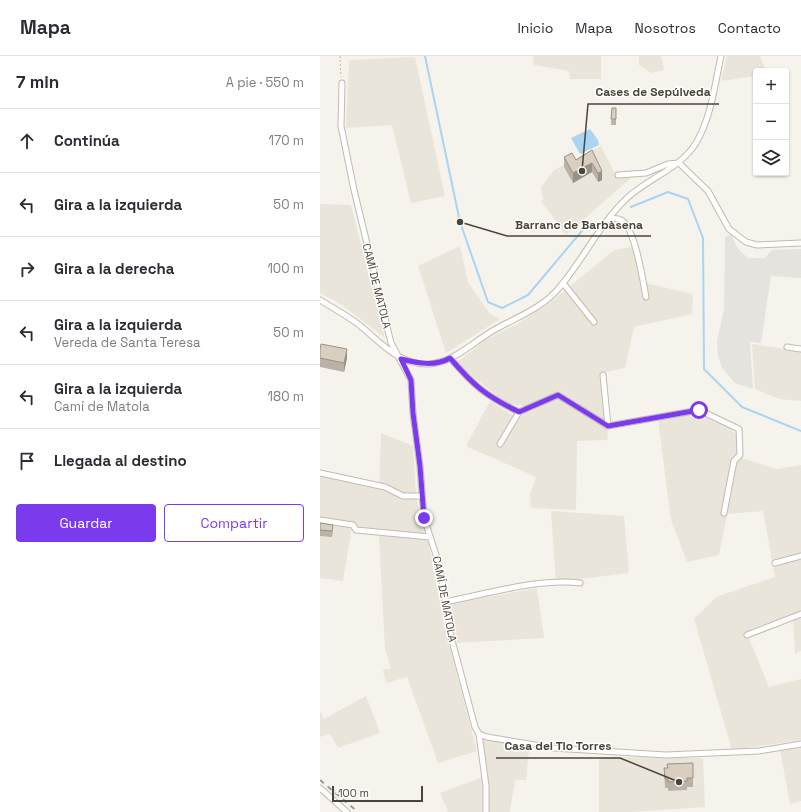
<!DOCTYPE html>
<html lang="es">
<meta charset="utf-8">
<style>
body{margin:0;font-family:"Space Grotesk",sans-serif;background:#f7f7f7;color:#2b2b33}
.controls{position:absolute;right:12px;top:12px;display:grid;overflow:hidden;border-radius:4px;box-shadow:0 1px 3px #0004}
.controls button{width:36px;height:36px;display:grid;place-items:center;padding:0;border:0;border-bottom:1px solid #e1e1e2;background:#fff;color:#2b2b33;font:20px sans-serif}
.scale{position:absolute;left:12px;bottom:10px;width:91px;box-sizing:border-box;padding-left:4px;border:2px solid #4b4439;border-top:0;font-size:11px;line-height:14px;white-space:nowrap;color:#4b4439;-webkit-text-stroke:3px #fff;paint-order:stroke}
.stop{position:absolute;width:12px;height:12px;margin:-9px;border:3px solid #7c3aed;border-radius:50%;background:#fff}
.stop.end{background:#7c3aed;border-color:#fff;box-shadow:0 1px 4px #0008}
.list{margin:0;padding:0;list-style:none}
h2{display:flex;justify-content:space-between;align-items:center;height:52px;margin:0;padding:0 16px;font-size:17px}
h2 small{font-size:13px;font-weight:400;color:#7c7c81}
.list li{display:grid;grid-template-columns:26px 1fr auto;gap:12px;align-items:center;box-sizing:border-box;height:64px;padding:0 16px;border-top:1px solid #e1e1e2}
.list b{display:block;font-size:15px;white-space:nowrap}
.list p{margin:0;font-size:13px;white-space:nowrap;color:#7c7c81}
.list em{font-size:13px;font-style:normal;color:#7c7c81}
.actions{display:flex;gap:8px;padding:12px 16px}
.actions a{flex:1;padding:9px 0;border:1px solid #7c3aed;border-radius:4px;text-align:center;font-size:14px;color:#7c3aed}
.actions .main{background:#7c3aed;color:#fff}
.icon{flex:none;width:22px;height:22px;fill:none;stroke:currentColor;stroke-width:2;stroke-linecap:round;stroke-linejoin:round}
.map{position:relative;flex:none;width:481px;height:756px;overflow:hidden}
header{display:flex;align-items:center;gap:24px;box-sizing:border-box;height:56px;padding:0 20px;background:#fff;border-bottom:1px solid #e1e1e2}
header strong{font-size:19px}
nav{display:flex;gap:22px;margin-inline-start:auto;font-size:14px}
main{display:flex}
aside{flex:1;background:#fff}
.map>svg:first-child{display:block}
.residential{fill:#eae5da}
.industrial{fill:#e6e2dd}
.water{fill:#a9d4f2}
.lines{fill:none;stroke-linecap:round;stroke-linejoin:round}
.stream{stroke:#a9d4f2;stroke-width:2}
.minor-casing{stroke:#c2bbae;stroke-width:7}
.path{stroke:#c4b79f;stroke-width:1;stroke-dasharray:2 2;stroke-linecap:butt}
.minor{stroke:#fff;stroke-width:5}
.rail{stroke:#9a9a9a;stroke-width:2;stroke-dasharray:5 5;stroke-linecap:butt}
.wall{fill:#bab2a6}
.shaded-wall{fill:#979187}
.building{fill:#d8cfc1;stroke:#979187}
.route{stroke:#7c3aed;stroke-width:5}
.labels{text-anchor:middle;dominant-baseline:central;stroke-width:3;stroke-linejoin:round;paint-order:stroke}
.street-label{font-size:11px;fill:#4b4439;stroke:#fff}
.leader{fill:none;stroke:#4b4439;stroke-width:1.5}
.callout-dot{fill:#4b4439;stroke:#fff;stroke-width:1.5}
.callout-label{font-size:12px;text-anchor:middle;font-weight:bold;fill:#4b4439;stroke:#fff;stroke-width:3;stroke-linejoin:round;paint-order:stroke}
</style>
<header>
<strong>Mapa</strong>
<nav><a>Inicio</a><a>Mapa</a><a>Nosotros</a><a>Contacto</a></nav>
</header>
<main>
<aside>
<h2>7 min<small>A pie · 550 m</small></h2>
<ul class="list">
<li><svg class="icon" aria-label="ahead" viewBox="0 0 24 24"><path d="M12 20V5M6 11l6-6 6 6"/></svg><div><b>Continúa</b></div><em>170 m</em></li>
<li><svg class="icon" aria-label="left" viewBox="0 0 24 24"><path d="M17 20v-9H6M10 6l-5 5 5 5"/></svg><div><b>Gira a la izquierda</b></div><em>50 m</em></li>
<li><svg class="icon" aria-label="right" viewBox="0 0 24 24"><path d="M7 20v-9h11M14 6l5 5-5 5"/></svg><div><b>Gira a la derecha</b></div><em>100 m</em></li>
<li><svg class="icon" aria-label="left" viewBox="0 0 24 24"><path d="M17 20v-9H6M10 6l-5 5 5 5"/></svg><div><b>Gira a la izquierda</b><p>Vereda de Santa Teresa</p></div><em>50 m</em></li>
<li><svg class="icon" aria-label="left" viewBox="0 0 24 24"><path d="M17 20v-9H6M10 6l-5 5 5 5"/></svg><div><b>Gira a la izquierda</b><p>Camí de Matola</p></div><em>180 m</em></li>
<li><svg class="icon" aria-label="arrive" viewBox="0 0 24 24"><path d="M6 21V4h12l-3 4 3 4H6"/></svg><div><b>Llegada al destino</b></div></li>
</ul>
<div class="actions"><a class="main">Guardar</a><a>Compartir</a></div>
</aside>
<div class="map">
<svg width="481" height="756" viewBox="0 0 481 756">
<rect width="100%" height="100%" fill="#f6f3ec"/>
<path class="residential" d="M213 0H281V23H250L249 15 214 9Z
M319 0H341L344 14 331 17 319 9Z
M407 0H440L446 15H436V20L401 25Z
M95 1 125 140 91 147 72 69 26 72 29 4Z
M281 90 297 122H311L246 179 221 145 223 143 221 131 234 114Z
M0 148 31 149 65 282 22 249 0 237Z
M140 190 148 226 170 258 180 263 126 297 98 210Z
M318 190 325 227 373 238 372 258 314 271 305 312 281 317 285 366 240 335 206 350 187 348 136 307 165 284 197 268 226 250 294 194Z
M432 288 481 295V345L459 343 435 333Z
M237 342 287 372 288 384 257 385 256 454 211 452 210 439 216 421 146 390 170 345 197 362Z
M375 356 408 371 416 378 420 388 416 400 457 413 481 409V595L475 598 473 561 427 577 449 631 481 623V684L412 694 374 563 396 541 455 521 443 455 407 458 399 499 367 506 351 464 338 364Z
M61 377 93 390 96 439 104 479 32 471 23 525 0 522V420L26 422 59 432Z
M231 455 304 460 309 517 236 526Z
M59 479 108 484 124 569 157 695 118 707 87 621 66 627 63 614 71 612 65 593Z
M217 532 224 582 137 587 130 548Z
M46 640 60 677 18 692 10 678 0 681V655L4 663Z
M163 683 209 692 206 724H195L190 756H128L120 737 168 719Z
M481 691V745L470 748 460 694Z
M279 701 383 702 385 751 312 756H279Z"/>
<path class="industrial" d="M411 178 418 193 428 202H445L452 194 481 193V222L451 220 441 287 430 286 433 333 415 327 402 312 398 299 397 285 404 253 405 181Z"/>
<path class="water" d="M270 73 278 84 279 89 260 98 251 82Z"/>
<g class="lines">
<path class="stream" d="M105 0 140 166 168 246 182 252 208 239 266 170
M311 151 348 136 368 143 383 182 384 313 422 351 481 375"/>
<g class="minor-casing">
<path id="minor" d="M22 27 21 70 34 134 71 287 91 324 93 357 100 410 104 462 120 511 130 577 155 671 159 678 166 730V756
M298 119 326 117 348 108 359 107 388 135 409 173 426 186 437 189 481 187
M289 162C292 163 298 162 301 164 315 170 323 226 326 241
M243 227 274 266
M0 244C13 252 26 259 38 268 61 286 79 310 110 308 132 306 149 290 166 279 190 263 220 255 239 232 263 204 279 169 306 143 329 121 359 114 376 87 391 62 395 28 401 0
M467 291 481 293
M130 302C154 330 166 340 199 356L238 339 288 370 379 354 419 373 420 399 414 405 404 457
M283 319 288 370
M180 388 199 356
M0 417 65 431 83 440H101
M0 464 33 469 36 474 110 481
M455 507 481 500
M125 546C167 538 218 522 260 527
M427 579 481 558
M159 678 167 681 233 692 346 699 439 695 481 688
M0 732 27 756"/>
</g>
<path class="path" d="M20 0 21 21"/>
<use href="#minor" class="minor"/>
<path class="rail" d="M0 724 38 756"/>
</g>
<path class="wall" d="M292 52H296V69H291Z
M272 94 282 124 278 126 272 116 253 127 244 111V101L256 104Z
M0 293 27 302 24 316 0 311Z
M0 467 13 475 12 481 0 480Z
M344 712 373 722V731H367V734L348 735V732H345Z"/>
<path class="shaded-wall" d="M272 107V116L253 127V117Z
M282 115V124L278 126V117Z
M27 293V302L24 316V307Z"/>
<path class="building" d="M292 52H296V63H291Z
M272 94 282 115 278 117 272 107 253 117 244 101 252 97 256 104Z
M1 288 27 293 24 307 0 302V293Z
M0 467 13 469 12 475 0 474Z
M373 707V722H367V725L348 726V723H345L344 712H348L347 708Z"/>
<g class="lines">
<path class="route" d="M104 462 100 410 93 357 91 324 81 303C97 307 115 311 130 302 154 330 166 340 199 356L238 339 288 370 379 354"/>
</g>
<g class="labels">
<g class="street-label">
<text transform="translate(57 230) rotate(76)">CAMÍ DE MATOLA</text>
<text transform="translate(125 543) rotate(79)">CAMÍ DE MATOLA</text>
</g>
</g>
<path class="leader" d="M262 115L268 48H399M140 166L187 180H331M359 726L300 702H176"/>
<g class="callout-dot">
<circle cx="262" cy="115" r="4"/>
<circle cx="140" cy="166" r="4"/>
<circle cx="359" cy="726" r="4"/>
</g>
<g class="callout-label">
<text x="333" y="40">Cases de Sepúlveda</text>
<text x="259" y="173">Barranc de Barbàsena</text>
<text x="238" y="694">Casa del Tio Torres</text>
</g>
</svg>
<div class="controls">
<button>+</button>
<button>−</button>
<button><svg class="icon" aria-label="layers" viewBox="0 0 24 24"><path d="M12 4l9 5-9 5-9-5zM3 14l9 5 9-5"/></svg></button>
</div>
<div class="scale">100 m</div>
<div class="stop" style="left:379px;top:354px"></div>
<div class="stop end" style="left:104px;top:462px"></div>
</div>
</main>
